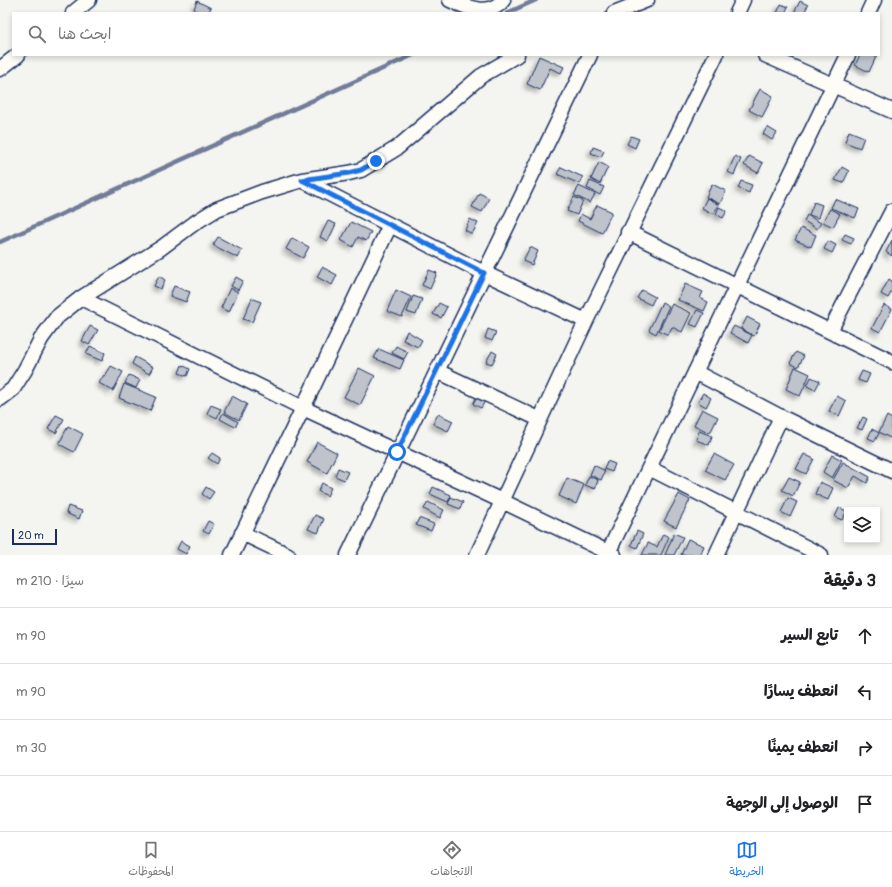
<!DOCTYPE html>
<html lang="ar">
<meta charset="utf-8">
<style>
body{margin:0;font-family:Pangolin,"Playpen Sans Arabic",sans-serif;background:#f6f6f6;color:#202124;direction:rtl}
.controls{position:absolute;right:12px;bottom:12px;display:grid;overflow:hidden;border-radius:0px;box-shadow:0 2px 6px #0003}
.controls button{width:36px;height:36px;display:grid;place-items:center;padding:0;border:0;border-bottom:1px solid #e0e0e0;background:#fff;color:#202124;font:20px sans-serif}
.scale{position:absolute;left:12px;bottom:10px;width:45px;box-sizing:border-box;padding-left:4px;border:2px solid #1b2f5e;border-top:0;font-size:11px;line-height:14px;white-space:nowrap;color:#1b2f5e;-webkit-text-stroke:3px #fdfcf7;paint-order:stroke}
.stop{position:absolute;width:12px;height:12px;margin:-9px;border:3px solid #1a73e8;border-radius:50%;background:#fff}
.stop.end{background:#1a73e8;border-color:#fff;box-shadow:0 1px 4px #0008}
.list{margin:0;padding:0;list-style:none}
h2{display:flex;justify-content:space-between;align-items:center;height:52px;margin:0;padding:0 16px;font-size:17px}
h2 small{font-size:13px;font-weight:400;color:#757577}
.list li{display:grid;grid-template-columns:26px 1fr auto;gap:12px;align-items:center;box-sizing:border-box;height:56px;padding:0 16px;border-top:1px solid #e0e0e0}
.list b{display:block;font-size:15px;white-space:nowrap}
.list em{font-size:13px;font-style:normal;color:#757577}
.icon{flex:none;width:22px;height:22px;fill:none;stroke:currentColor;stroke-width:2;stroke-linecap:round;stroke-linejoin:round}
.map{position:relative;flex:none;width:892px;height:555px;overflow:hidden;direction:ltr}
.search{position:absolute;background:#fff;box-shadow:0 2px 6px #0003;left:12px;right:12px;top:12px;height:44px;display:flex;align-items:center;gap:10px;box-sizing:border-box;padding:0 14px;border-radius:0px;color:#757577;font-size:15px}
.sheet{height:276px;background:#fff}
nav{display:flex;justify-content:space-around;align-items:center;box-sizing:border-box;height:56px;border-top:1px solid #e0e0e0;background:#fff;font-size:11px;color:#757577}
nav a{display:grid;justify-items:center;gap:2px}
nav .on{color:#1a73e8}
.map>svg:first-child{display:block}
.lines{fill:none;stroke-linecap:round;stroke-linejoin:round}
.stream{stroke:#717c98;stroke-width:4.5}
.building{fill:#bfc3cc;stroke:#1b2f5e;filter:url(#shadow)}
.minor-casing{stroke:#1b2f5e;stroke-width:17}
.minor{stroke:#fdfcf7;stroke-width:14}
.route{stroke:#1a73e8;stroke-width:5}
</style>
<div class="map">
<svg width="892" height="555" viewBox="0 0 892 555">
<defs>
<filter id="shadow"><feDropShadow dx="-3.5" dy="3.5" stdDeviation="2" flood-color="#0004"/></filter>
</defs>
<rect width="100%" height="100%" fill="#f4f4f1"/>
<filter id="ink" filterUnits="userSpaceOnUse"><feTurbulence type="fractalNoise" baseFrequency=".025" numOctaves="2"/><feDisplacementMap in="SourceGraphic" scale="8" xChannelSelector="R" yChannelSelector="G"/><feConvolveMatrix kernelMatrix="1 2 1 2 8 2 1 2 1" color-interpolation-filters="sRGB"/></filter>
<g filter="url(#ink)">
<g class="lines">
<path class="stream" d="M507 13 536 0
M0 242 413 55"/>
</g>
<path class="building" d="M197 1 211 8 208 13 196 12 197 11 194 9Z
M800 1 808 5 804 13H794Z
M781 4 788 7 785 13H777Z
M860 55H877L869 72 855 65Z
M539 56 564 67 561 73 550 68 540 90 527 84Z
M760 89 773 96 762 117 749 110Z
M767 127 777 133 772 140 763 134Z
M849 131 864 137 860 148 845 142Z
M631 136 639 139 635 148 627 144Z
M593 147 604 151 601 157 591 153Z
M735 156 741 159 734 175 728 172Z
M749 156 763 163 758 173 744 165Z
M599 162 608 167 600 184 591 179Z
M561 167 583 177 580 184 557 174Z
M842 167 849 171 843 183 835 180Z
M590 181 604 187 600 195 587 188Z
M741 181 752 185 749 193 738 188Z
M712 184 726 191 720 204 706 197Z
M579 186 595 194 590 203 574 195Z
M479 193 489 198 482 212 472 207Z
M574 197 583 201 577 215 567 211Z
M707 198 719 205 713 214 702 208Z
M835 199 859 209 855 218 831 208Z
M814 202 822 205 818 218 809 215Z
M597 205 612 212 602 233 578 221 581 214 590 219Z
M719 207 727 211 723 218 716 214Z
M830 209 840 214 833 227 823 222Z
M807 215 821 223 817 229 804 221Z
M470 219 478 223 472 234 465 230Z
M328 221 336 224 328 241 320 237Z
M351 222 371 232 366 241 358 237 353 247 341 240Z
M801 228 816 235 811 247 795 240Z
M845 234 854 238 851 244 842 240Z
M218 237 242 250 238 258 213 245Z
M292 238 309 247 303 258 286 249Z
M892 240V256L886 252Z
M828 241 836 245 832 253 824 249Z
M530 247 538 251 532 265 523 261Z
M322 267 337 275 332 285 317 277Z
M429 270 437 273 430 289 422 285Z
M159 276 165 280 161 289 154 286Z
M236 277 243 281 238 290 231 286Z
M889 279 892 281V291L888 298 881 294Z
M685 284 703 292 700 298 708 302 704 311 678 300Z
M174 286 190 292 186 302 170 296Z
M230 288 238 292 229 312 221 308Z
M396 290 411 297 402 317 387 311Z
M642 290 655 297 651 305 637 298Z
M413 296 422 299 416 315 407 312Z
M252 298 261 302 252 322 243 319Z
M662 302 669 306 656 334 649 330Z
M439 303 447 307 441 318 433 314Z
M672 304 691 313 682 332 672 327 668 335 659 330Z
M884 305 892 309 880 332 872 328Z
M697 310 704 313 697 327 690 324Z
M747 317 760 324 754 336 741 329Z
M90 326 98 330 89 345 82 341Z
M734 326 752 335 748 343 730 333Z
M488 329 496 332 492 341 485 338Z
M407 331 422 340 418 347 403 340Z
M90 346 105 353 102 361 86 354Z
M396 346 408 352 404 359 392 353Z
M379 349 404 360 400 369 374 358Z
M492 351 497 354 492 364 486 362Z
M796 352 804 356 798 367 790 363Z
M135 357 153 367 149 374 132 364Z
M182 365 190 369 187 376 179 373Z
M111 366 123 372 113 391 99 383 104 375 105 376Z
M795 367 810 374 800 396 786 389Z
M359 368 375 376 360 405 344 397Z
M862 371 870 374 866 383 858 380Z
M129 375 140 380 136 388 125 383Z
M811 377 820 381 815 390 807 386Z
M124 384 156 397 150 411 119 398Z
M703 393 711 398 706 407 698 402Z
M232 396 247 404 239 420 224 412Z
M477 396 485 401 481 408 473 404Z
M837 396 846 401 839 416 829 411Z
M211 405 221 409 217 418 207 413Z
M702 409 718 417 710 433 694 425Z
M223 413 238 422 235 427 220 419Z
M438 414 453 421 448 431 433 424Z
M56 415 64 419 56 433 48 429Z
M887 416 892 419V439L879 432Z
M863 417 867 419 862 430 857 428Z
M68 426 83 434 74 452 59 444Z
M872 429 879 433 875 441 868 438Z
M699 431 712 436 709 445 696 440Z
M317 442 337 453 327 473 307 462Z
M212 453 220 458 217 464 208 458Z
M714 454 734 465 725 480 705 470Z
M804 454 814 459 806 474 796 469Z
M832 455 842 460 832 478 823 472Z
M607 461 615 464 612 472 604 469Z
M843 462 870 477 867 483 855 476 848 488 833 480Z
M594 465 605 471 601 480 590 475Z
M338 468 348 472 344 480 335 476Z
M589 476 598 480 595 489 585 485Z
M789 477 800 482 793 496 782 490Z
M567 478 584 485 576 504 559 496Z
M820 482 833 488 828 500 815 494Z
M322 483 331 488 327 496 318 491Z
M206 487 214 492 209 499 202 494Z
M433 487 451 495 448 502 430 494Z
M679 494 690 500 676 527 664 521Z
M451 497 463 502 460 509 448 504Z
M788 498 797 502 790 517 781 512Z
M428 502 444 510 440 518 424 509Z
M68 506 82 511 79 519 66 513Z
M839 508 847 511 842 520 835 517Z
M315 515 324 519 318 533 308 529Z
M419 518 434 524 431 531 416 525Z
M208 521 214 524 209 534 203 531Z
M637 531 643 534 637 548 631 545Z
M674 533 683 537 674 555H665Z
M663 534 669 537 661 555H642L648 543 657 547Z
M688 539 704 546 700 555H681Z
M181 541 190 546 186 554 177 549Z"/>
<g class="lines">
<g class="minor-casing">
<path id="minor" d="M450 0C467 8 490 17 503 0
M73 13 89 0
M614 13 647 0
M737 13 743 0
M868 13 874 0
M765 55 892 111
M0 69 18 55
M302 180 484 273 586 321
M628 232 892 362
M81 298 303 408 502 501 614 555
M830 331 892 211
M437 371 539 419
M695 372 781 417 892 471
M0 399 13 389 25 370 41 339 57 317 81 298 161 248 196 222 217 209 262 192 302 180 349 173 361 170 397 148 481 76 517 55
M649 468 821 555
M242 533 288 555
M232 555 303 408 390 225
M348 555 590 55
M477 555 586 321 716 55
M607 555 848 55
M716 555 781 417"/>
</g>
<use href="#minor" class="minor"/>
</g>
</g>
<g class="lines" filter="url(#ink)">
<path class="route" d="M376 161 361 170 349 173 302 180 484 273 397 452"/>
</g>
</svg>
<div class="controls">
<button><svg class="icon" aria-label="layers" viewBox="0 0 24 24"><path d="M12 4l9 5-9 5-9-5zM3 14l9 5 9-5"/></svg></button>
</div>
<div class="scale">20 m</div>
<div class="stop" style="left:397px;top:452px"></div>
<div class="stop end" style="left:376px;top:161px"></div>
<div class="search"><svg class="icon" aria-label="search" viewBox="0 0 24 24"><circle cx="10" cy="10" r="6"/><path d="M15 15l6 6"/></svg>ابحث هنا</div>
</div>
<section class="sheet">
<h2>3 دقيقة<small>سيرًا · 210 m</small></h2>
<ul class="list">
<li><svg class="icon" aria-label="ahead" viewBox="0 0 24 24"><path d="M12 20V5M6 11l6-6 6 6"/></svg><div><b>تابع السير</b></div><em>90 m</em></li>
<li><svg class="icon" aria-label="left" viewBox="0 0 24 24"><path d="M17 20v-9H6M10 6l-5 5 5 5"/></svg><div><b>انعطف يسارًا</b></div><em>90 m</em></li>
<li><svg class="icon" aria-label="right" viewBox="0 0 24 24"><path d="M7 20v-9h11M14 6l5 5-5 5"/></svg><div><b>انعطف يمينًا</b></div><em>30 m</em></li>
<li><svg class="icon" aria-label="arrive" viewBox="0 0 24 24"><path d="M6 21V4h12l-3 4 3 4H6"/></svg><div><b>الوصول إلى الوجهة</b></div></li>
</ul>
</section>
<nav>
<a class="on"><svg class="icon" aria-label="map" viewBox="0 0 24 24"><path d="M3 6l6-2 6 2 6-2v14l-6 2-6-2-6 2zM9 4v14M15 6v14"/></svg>الخريطة</a>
<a><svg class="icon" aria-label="directions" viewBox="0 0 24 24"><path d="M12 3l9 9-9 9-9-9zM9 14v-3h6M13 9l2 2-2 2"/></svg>الاتجاهات</a>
<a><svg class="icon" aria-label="saved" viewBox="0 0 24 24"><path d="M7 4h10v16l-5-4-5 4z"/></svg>المحفوظات</a>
</nav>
